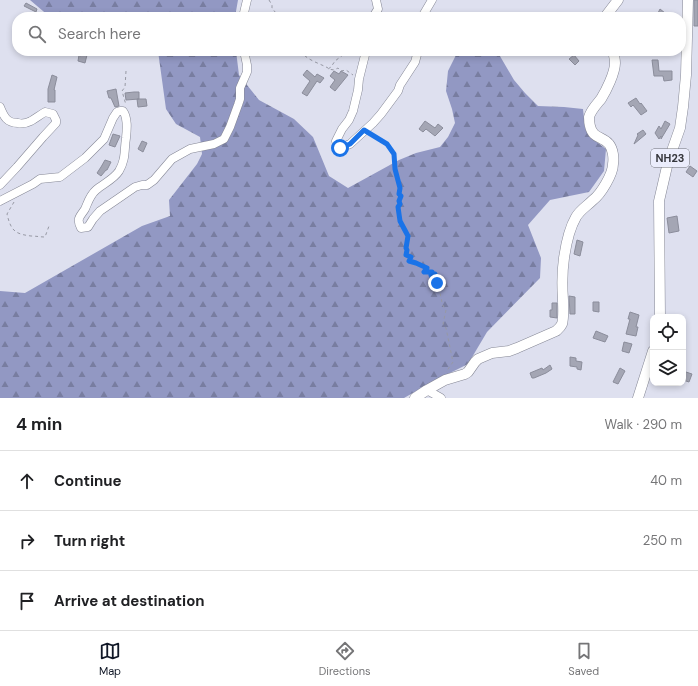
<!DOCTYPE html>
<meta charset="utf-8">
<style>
body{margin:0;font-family:"DM Sans",sans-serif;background:#f2f2f2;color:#202124}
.controls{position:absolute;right:12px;bottom:12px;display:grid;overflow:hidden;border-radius:8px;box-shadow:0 2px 6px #0003}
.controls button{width:36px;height:36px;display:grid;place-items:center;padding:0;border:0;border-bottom:1px solid #e0e0e0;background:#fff;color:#202124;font:20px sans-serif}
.stop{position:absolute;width:12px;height:12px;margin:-9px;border:3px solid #1a73e8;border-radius:50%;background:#fff}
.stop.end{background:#1a73e8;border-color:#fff;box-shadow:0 1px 4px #0008}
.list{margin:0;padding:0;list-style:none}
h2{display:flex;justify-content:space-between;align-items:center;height:52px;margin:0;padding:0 16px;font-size:17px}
h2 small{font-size:13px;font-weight:400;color:#757577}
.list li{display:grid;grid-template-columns:26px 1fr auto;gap:12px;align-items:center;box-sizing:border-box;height:60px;padding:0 16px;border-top:1px solid #e0e0e0}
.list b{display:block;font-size:15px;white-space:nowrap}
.list em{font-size:13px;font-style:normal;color:#757577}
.icon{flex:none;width:22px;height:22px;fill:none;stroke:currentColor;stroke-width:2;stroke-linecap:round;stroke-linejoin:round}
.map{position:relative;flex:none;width:698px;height:398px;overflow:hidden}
.search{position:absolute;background:#fff;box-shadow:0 2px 6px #0003;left:12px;right:12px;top:12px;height:44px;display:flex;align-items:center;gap:10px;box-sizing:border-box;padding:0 14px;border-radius:16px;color:#757577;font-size:15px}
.sheet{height:232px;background:#fff}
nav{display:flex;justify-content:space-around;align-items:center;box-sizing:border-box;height:56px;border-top:1px solid #e0e0e0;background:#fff;font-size:11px;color:#757577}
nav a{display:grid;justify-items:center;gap:2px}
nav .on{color:#111827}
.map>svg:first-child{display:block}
.forest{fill:url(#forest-firs)}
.building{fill:#a4a6b4;stroke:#8b8d9b}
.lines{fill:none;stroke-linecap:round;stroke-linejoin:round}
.minor-casing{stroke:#858795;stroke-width:9}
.major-casing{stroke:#858795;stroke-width:11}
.path{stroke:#9799a4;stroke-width:1;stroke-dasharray:3 3;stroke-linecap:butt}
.minor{stroke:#fff;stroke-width:8}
.major{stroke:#fff;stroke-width:10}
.route{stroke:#1a73e8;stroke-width:5}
.labels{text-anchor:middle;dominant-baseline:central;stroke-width:3.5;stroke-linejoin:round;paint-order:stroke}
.shield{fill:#ebedfc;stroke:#6c6e76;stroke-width:1}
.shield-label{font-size:11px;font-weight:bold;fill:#36373d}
</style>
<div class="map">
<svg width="698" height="398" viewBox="0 0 698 398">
<defs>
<pattern id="forest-firs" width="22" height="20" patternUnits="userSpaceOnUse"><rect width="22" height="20" fill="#9298c3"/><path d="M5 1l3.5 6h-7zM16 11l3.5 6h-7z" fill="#787da0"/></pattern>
</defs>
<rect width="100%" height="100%" fill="#dee0ef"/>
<path class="forest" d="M30 0H238L235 17H120L108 13H90L78 17H50Z
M158 51H236L239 75 259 100 294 119 313 137 329 176 348 188 399 160 416 153 440 147 448 137 455 123 452 109 446 91 448 71 456 55 462 51H497L514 80 525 93 538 106 564 107 583 109 585 128 594 140 606 149 604 171 589 192 550 200 528 225 541 258 540 278 487 332 468 364 434 381 404 398H0V291L25 293 142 226 170 216 169 200 197 164 202 154 200 137 176 124 166 109Z"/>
<path class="building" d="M694 0H698V26H694Z
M26 3 37 9 36 12 24 6Z
M660 9 665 13 673 17H656Z
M82 51H88L85 63 78 61 79 55 81 56Z
M574 55 579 61 575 65 569 59Z
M652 60H658L659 71H672V80L664 81 663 76H654Z
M307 70 315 77 317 74 324 78 320 83 317 81 307 96 302 93 310 81 303 75Z
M334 71 339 74 341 71 348 75 335 91 330 87 335 80 330 76Z
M52 75 57 77 54 90H55V102H48V89Z
M116 89 119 106 115 107 111 98H109L107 91Z
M134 92H139V99L126 100 125 93Z
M636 98 640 104 641 103 647 111 641 115 633 105 631 107 628 103Z
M137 99H146L147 106 138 107Z
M425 121 435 128 438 124 443 128 435 136 426 129 423 132 419 129Z
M665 121 670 124 661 139V136L659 139 655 133 659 126 661 129Z
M643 130 646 134 634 144 638 135 637 134Z
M113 134 120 136 115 147 109 145Z
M142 141 147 143 143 152 138 149Z
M105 160 111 162 107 170H106L101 176 97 173 101 167Z
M690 166 697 171 693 177 686 172Z
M677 216 679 231 669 233 667 218Z
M577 240 583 242 580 256 574 254Z
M569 296 575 297V314H570Z
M593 302H599V312L593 311Z
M552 303H557V318L550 317V310H552Z
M630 312 639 315 636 327H638L636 336 626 334 630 319H628Z
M596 331 608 336 605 342 593 338Z
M624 342 632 344 629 353 622 351Z
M570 357 576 358V361L582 362 581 370 577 369V367L570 366Z
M550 365 552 369 546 373 534 378H532L530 373 542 368 543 370Z
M620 368 625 371 618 384 613 382Z
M683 371 692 374 689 382 683 380Z"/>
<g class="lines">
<g class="minor-casing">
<path id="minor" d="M243 17 247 0
M373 17 378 9 376 0
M422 17 432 0
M366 51 359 79 358 90 353 111 349 120 342 129 336 141 340 148 350 144 373 123 381 114 398 91 400 85 415 62 418 51
M0 107C4 117 7 123 18 123 22 124 27 123 31 121 36 118 40 115 45 112L53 114 56 120V123L43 137 17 167 0 185
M0 201 33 184 40 179 60 177 85 158 104 139 113 118 117 112 120 111H123C128 118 127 129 126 138 124 151 126 159 119 171 114 179 103 184 96 190 90 195 88 202 85 209 80 217 76 218 81 228L88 227 93 219 100 211 135 187 142 185H147L154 180 172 159 190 149 214 144 224 139 230 127 238 105 240 99V88L247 72V65L244 51
M427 390 441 398"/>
</g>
<g class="major-casing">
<path id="major" d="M605 17 618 0
M660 317 659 201 668 162 680 128 683 107 686 75 688 0
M415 398 427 390 445 380 465 374 468 372 475 362 478 359 492 353 509 351 517 348 556 331C558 329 560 328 562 324 564 317 563 308 563 300 562 286 562 272 564 258 566 244 569 229 576 217 580 210 587 206 593 200 601 194 613 174 613 164 614 158 613 149 609 144 602 136 593 139 590 126 589 123 589 120 589 117 591 110 596 105 601 99 606 91 615 73 615 63 615 59 614 55 613 51
M638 398 653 351"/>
</g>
<path class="path" d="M269 0 272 5V8L279 17
M301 51C306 60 319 63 328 68
M348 51 335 61 331 67 328 69 334 70 338 68 341 71 346 70 353 75
M126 71 125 87 122 91 126 105
M371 134 387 145 393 154 395 169 400 188 399 194 401 195 399 201 400 204 398 207 400 221 408 236 406 248 407 250 406 255 411 257 409 261 416 263 427 268 424 272H432L431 275 435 274 432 277 440 287C439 294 442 298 442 304L446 310 443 324 446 328 453 362 446 372
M14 202 7 214C11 231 15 234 31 236 36 236 40 237 45 237L49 226"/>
<use href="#minor" class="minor"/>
<use href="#major" class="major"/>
</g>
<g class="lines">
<path class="route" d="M340 148 350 144 364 130 387 144 394 154 395 169 400 188 399 194 401 196 399 201 400 204 398 207 400 221 408 236 406 248 407 250 406 255 411 257 409 261 416 263 427 268 424 272H432L431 275 435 274 432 277 437 283"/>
</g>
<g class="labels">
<rect class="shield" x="651" y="149" width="38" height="18" rx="3"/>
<g class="shield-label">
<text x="670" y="158">NH23</text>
</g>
</g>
</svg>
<div class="controls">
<button><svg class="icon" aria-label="locate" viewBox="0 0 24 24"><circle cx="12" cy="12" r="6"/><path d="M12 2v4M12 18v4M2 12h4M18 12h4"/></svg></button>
<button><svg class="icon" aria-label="layers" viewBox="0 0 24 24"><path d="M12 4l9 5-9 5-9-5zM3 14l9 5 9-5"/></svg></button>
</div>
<div class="stop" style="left:340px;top:148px"></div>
<div class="stop end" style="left:437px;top:283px"></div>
<div class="search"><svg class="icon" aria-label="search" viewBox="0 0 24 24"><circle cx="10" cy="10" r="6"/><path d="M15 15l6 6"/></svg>Search here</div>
</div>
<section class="sheet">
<h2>4 min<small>Walk · 290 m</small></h2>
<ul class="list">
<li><svg class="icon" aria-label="ahead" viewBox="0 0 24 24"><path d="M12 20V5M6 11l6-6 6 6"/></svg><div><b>Continue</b></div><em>40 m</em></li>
<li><svg class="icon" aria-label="right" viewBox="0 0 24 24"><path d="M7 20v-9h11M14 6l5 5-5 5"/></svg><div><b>Turn right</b></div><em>250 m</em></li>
<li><svg class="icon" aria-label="arrive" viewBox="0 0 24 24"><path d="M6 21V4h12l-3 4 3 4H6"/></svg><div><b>Arrive at destination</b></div></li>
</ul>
</section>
<nav>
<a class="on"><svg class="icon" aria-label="map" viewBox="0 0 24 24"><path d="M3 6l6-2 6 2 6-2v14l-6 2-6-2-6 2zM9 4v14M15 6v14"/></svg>Map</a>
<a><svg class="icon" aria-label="directions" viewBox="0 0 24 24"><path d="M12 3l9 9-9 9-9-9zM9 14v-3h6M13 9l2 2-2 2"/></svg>Directions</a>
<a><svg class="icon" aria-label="saved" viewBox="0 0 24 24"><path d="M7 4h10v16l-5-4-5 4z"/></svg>Saved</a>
</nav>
